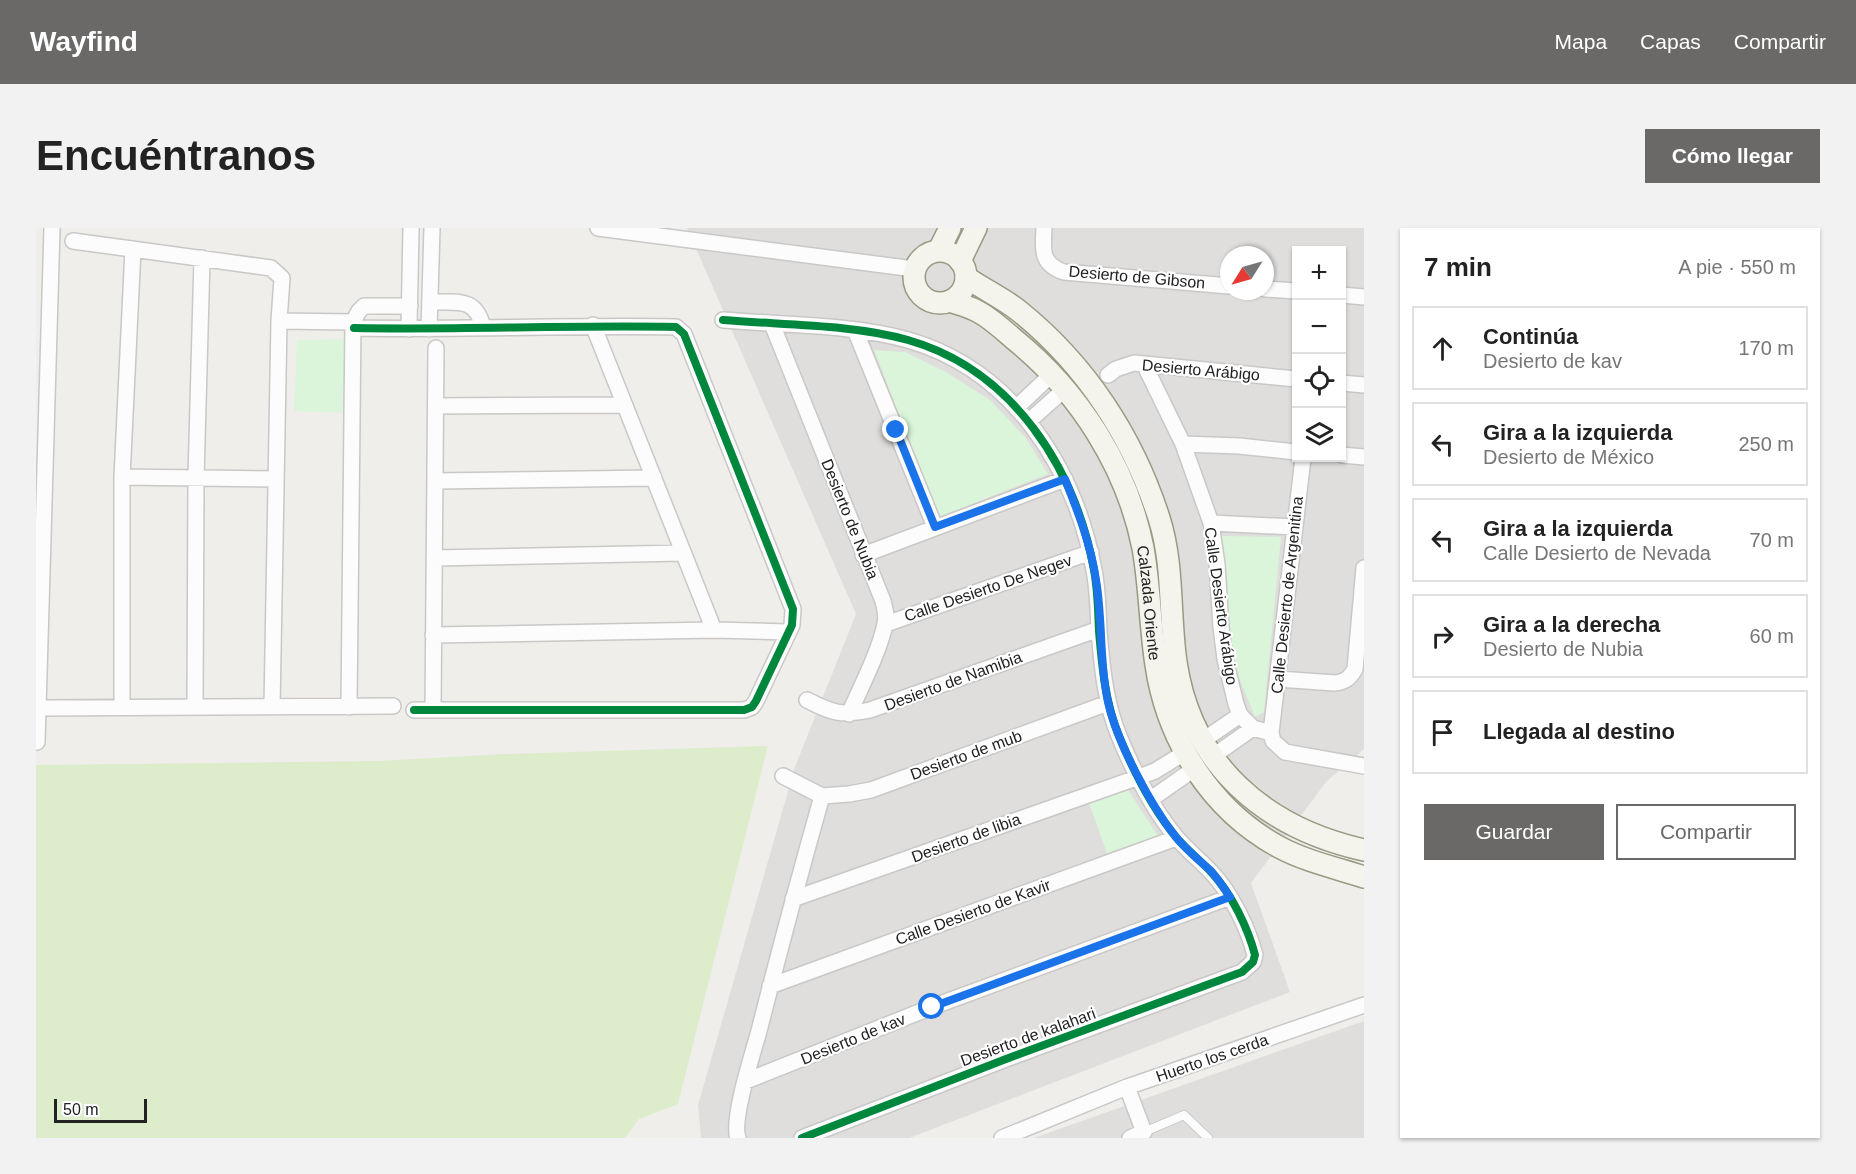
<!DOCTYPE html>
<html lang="es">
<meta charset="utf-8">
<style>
body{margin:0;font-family:Arial,sans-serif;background:#f2f2f2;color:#222}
.controls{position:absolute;right:18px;top:18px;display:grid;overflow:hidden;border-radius:0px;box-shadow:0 2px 4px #0004}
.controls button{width:54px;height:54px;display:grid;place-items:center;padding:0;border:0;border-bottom:2px solid #e0e0e0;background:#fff;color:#222;font:30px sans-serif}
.compass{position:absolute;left:1184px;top:18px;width:54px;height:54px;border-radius:50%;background:#fff;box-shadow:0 2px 4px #0004;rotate:233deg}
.scale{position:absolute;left:18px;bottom:15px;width:93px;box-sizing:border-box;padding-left:6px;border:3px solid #222;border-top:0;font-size:16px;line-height:21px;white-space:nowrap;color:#222;-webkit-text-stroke:4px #fff;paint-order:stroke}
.stop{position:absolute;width:18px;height:18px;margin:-14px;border:4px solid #1a73e8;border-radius:50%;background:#fff}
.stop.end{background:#1a73e8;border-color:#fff;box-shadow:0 2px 6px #0008}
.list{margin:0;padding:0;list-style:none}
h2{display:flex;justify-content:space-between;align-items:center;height:78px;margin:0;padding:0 24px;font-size:26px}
h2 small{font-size:20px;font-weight:400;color:#767676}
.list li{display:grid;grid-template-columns:39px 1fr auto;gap:18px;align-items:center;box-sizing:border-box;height:84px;margin:0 12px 12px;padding:0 12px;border:2px solid #e0e0e0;border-radius:0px}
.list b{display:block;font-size:22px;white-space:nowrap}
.list p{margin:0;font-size:20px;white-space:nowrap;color:#767676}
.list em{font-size:20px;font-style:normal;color:#767676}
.actions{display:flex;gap:12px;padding:18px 24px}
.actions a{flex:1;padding:14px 0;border:2px solid #6a6968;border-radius:0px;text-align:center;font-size:21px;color:#6a6968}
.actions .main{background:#6a6968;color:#fff}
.icon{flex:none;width:33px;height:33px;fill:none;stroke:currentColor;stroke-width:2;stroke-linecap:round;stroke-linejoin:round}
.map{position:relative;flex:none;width:1328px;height:910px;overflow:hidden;border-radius:0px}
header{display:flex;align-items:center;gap:36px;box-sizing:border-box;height:84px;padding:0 30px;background:#6a6968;color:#fff}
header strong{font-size:28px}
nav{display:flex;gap:33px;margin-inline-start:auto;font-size:21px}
.intro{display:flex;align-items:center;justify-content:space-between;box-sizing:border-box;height:144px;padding:0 36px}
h1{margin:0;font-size:42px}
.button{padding:15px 27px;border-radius:0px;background:#6a6968;color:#fff;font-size:21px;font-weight:700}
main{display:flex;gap:36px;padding:0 36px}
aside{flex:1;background:#fff;border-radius:0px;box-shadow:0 2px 4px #0004}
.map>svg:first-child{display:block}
.residential{fill:#dfdedc;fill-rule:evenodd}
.grass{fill:#ddeccb}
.park{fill:#daf5da}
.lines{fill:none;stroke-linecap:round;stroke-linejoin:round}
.lane-casing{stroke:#c9c8c7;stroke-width:10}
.street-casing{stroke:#c9c8c7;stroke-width:18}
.secondary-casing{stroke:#999a82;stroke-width:24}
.lane{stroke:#fdfcfc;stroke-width:8}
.street{stroke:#fdfcfc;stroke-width:15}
.secondary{stroke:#f4f4ed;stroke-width:21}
.cycleway-casing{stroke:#fff;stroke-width:11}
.cycleway{stroke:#00873e;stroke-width:8}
.route{stroke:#1a73e8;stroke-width:8}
.labels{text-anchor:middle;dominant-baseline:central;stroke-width:4.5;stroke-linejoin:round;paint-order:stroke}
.street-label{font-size:16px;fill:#222;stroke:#fff}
</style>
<header>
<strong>Wayfind</strong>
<nav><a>Mapa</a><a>Capas</a><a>Compartir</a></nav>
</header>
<div class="intro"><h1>Encuéntranos</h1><a class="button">Cómo llegar</a></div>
<main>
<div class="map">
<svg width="1328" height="910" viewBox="0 0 1328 910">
<rect width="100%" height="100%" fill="#f0eeeb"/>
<path class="residential" d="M651 0H1328V521L1290 554 1215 655 1254 764 873 910H665L662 877 759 539 820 386ZM1260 22H1306V230H1260ZM1193 27H1229V63H1193Z
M1328 793V910H998Z"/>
<path class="grass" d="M732 518 642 876 603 891 589 910H0V537L343 533 468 526Z"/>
<path class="park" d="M311 111 310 185 258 183 261 112Z
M838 122 869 124 910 144 954 172 989 209 1012 246 903 289Z
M1186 308 1245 309 1228 484 1219 489 1196 433Z
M1092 562 1122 608 1071 625 1053 575Z"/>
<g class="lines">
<g class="lane-casing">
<path id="lane" d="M1108 904 1148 887 1172 910"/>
</g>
<g class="street-casing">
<path id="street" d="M16 0 2 480 357 478
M562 0 878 41
M1008 0C1007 21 1004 36 1028 44L1193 58
M37 13 235 40 246 50 243 93 236 479
M1229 61 1260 63
M1306 67 1328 69
M394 74C421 75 439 68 447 99
M687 92C745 97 816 96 872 112 977 142 1039 240 1058 342 1062 363 1062 382 1063 403 1066 438 1069 474 1083 508 1097 542 1116 580 1140 609 1151 622 1165 633 1176 645 1195 665 1212 700 1219 727L1217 734 1206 744 970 831 766 910
M243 93 317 94
M736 96 847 373C849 381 851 388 849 396 844 422 824 461 813 486
M557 97 678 402
M318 100C425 102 532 97 640 99L648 106 757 381 756 397 720 473 716 479 708 482H378
M373 101 375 0
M393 101 396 0
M819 102 899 299
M1108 136 1147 216 1175 295 1181 336 1185 399 1189 431 1200 476 1204 487 1217 500 1235 505
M1072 147 1080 141 1098 135 1260 151
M1306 155 1328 157
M400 178 589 177
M981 179 1016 146
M993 193 1029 161
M1147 216 1203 218 1260 224
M1306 227 1328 229
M1267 230 1235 505 1237 513 1249 524 1328 538
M86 249 240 251
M399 253 618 250
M1175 295 1258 299
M827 327 1029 251
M398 330 647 325
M850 396 1055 324
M397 407 678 402 752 404
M1242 451 1299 455C1309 454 1314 450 1319 441L1328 340
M771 472C796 485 805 488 834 482L1063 401
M86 479V249L97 21
M159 479 160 250 166 30
M313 479 317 94 323 83 328 78H374
M397 482 400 120
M1166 513 1204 487
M1 514 2 480
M1176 529 1217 500
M747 548 786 568 813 566 835 562 1072 475
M1115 571 1158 541
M757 671 1103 549 1119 543 1148 525
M734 758 1140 610
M710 853 896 779 1194 669
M1091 859 1108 904 1094 910
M702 910C695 892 717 825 723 803 743 724 764 646 786 568
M966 910 1091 859 1328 777"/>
</g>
<g class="secondary-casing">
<g id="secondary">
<path d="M903 22 914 0"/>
<circle cx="904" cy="49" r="26"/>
<path d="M924 33 940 0"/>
<path d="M930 49C947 61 967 70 983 83 1050 137 1097 209 1123 290 1138 337 1133 386 1140 434 1155 537 1229 600 1328 622"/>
<path id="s1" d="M914 73C922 76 931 78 939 82 954 89 967 102 979 112 1043 164 1091 239 1107 320 1114 359 1114 398 1120 437 1131 512 1175 582 1243 619 1269 633 1300 640 1328 649"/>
</g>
</g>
<use href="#lane" class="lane"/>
<use href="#street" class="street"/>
<use href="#secondary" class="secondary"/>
<g class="cycleway-casing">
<path id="cycleway" d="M687 92C745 97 816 96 872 112 977 142 1039 240 1058 342 1062 363 1062 382 1063 403 1066 438 1069 474 1083 508 1097 542 1116 580 1140 609 1151 622 1165 633 1176 645 1195 665 1212 700 1219 727L1217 734 1206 744 970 831 766 910
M318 100C425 102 532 97 640 99L648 106 757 381 756 397 720 473 716 479 708 482H378"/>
</g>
<use href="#cycleway" class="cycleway"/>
</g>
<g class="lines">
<path class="route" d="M860 202 899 299 1029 251C1042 284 1055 317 1060 352 1067 392 1063 434 1072 474 1081 514 1114 576 1139 608 1149 621 1163 632 1175 643 1182 651 1188 660 1194 669L896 779"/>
</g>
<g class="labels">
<g class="street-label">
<text transform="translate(1101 49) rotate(5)">Desierto de Gibson</text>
<text transform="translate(1165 142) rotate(5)">Desierto Arábigo</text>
<text transform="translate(814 291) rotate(68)">Desierto de Nubia</text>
<text transform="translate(952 360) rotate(-19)">Calle Desierto De Negev</text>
<text transform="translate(1251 367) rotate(-84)">Calle Desierto de Argenitina</text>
<text stroke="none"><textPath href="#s1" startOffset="381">Calzada Oriente</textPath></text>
<text transform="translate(1185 378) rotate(82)">Calle Desierto Arábigo</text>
<text transform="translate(917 453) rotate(-20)">Desierto de Namibia</text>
<text transform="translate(930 527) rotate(-20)">Desierto de mub</text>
<text transform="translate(930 610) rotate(-20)">Desierto de libia</text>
<text transform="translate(937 684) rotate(-20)">Calle Desierto de Kavir</text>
<text transform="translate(992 809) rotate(-20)">Desierto de kalahari</text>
<text transform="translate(817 811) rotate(-22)">Desierto de kav</text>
<text transform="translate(1176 830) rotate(-19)">Huerto los cerda</text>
</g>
</g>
</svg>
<div class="controls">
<button>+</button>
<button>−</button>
<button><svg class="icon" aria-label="locate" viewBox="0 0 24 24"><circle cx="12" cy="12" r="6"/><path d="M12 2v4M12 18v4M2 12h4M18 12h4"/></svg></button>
<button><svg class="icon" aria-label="layers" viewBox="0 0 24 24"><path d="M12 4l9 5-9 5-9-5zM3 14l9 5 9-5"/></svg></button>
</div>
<svg class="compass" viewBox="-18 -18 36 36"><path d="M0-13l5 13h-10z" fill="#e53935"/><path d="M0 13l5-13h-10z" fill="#767676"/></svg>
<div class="scale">50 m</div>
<div class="stop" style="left:896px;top:779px"></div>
<div class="stop end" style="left:860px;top:202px"></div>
</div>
<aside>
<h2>7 min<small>A pie · 550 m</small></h2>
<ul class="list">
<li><svg class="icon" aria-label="ahead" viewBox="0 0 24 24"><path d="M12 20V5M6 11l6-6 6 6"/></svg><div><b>Continúa</b><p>Desierto de kav</p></div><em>170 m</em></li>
<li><svg class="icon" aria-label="left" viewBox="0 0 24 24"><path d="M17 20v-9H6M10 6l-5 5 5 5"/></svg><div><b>Gira a la izquierda</b><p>Desierto de México</p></div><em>250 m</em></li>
<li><svg class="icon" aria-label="left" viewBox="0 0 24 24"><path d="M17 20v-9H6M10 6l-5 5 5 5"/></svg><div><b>Gira a la izquierda</b><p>Calle Desierto de Nevada</p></div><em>70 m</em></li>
<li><svg class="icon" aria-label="right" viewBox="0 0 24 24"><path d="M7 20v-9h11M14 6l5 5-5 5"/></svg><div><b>Gira a la derecha</b><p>Desierto de Nubia</p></div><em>60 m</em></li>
<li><svg class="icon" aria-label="arrive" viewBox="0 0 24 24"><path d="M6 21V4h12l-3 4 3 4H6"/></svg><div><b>Llegada al destino</b></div></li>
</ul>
<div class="actions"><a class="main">Guardar</a><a>Compartir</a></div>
</aside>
</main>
